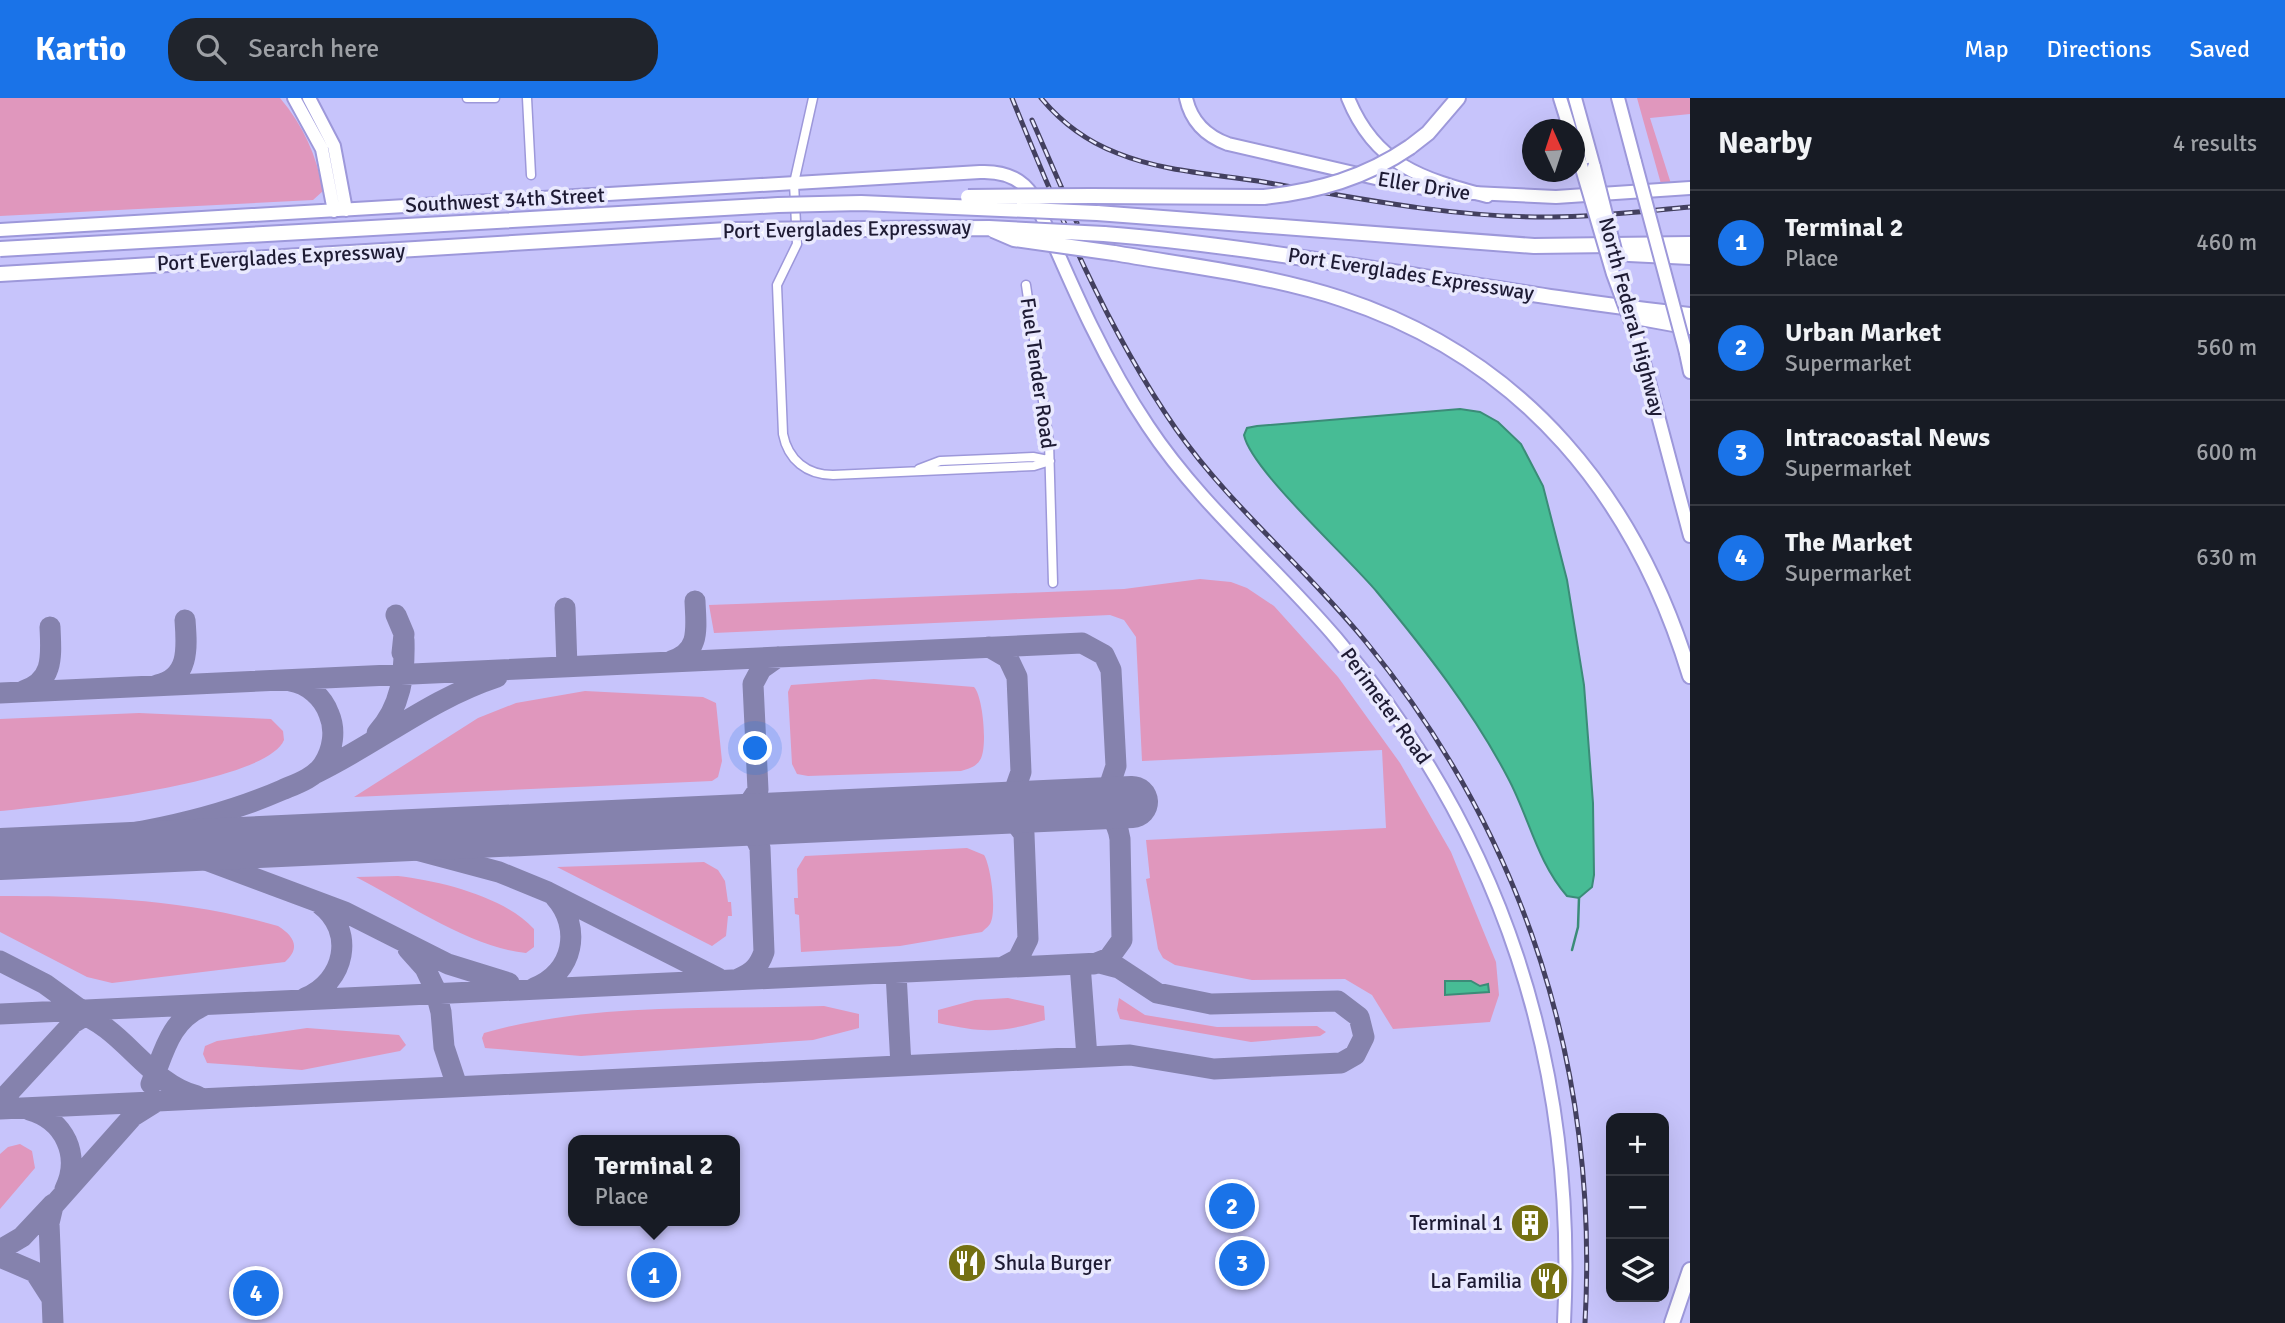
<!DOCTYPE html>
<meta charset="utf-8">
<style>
body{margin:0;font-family:Signika,sans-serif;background:#20242c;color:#f1f3f6}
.controls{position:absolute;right:21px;bottom:21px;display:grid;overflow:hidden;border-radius:14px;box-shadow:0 7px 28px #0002}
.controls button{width:63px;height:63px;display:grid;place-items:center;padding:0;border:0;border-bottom:2px solid #363941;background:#171b24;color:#f1f3f6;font:35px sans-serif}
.compass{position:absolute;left:1522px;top:21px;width:63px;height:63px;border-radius:50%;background:#171b24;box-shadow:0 7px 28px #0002;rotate:357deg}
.you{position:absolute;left:756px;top:651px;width:24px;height:24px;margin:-18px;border:5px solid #fff;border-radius:50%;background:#1a73e8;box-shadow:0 0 0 10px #1a73e833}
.badge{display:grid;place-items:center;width:46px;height:46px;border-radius:50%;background:#1a73e8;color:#fff;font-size:23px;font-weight:700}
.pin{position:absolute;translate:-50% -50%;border:4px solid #fff;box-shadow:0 2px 7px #0006}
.popup{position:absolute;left:568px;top:1037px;width:172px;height:91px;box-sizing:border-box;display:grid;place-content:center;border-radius:14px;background:#171b24;filter:drop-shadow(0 2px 5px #0005);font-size:23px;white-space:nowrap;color:#9ea1a6}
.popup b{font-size:26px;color:#f1f3f6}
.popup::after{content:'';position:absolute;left:50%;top:100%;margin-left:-14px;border:14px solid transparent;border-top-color:#171b24}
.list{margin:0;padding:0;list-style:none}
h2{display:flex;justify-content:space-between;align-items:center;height:91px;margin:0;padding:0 28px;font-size:30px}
h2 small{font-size:23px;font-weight:400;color:#9ea1a6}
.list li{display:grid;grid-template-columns:46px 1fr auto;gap:21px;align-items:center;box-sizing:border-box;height:105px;padding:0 28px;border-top:2px solid #363941}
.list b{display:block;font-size:26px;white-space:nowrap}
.list p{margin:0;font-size:23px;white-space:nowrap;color:#9ea1a6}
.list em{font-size:23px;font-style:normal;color:#9ea1a6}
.icon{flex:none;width:38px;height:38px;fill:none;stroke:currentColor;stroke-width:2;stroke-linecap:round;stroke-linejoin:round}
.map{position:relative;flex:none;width:1690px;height:1225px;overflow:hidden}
header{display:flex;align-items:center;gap:42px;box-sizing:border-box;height:98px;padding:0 35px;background:#1a73e8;color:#fff}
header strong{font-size:33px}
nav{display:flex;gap:38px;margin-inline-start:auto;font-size:24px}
.search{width:490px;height:63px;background:#20242c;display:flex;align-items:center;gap:18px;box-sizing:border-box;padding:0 24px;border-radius:28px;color:#9ea1a6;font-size:26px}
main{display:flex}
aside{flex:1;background:#171b24}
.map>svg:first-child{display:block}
.green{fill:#e097bd}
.water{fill:#47bc95;stroke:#3b8c78;stroke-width:2}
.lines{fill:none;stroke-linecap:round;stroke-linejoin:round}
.stream{stroke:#3b8c78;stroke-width:2.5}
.taxiway{stroke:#8582ad;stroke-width:21}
.runway{stroke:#8582ad;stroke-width:52}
.street-casing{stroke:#9d98da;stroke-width:11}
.secondary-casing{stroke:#9d98da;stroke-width:16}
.primary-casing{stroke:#9d98da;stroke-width:16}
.highway-casing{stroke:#9d98da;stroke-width:18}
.street{stroke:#fff;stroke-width:8}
.secondary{stroke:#fff;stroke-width:12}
.primary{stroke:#fff;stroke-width:12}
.highway{stroke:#fff;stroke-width:14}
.rail-casing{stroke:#43405f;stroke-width:5}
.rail{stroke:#e9e9fe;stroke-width:2.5;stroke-dasharray:8;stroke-linecap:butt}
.primary-bridge-casing{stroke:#9d98da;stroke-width:16;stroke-linecap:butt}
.highway-bridge-casing{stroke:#9d98da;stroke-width:18;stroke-linecap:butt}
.primary-bridge{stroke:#fff;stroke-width:12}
.highway-bridge{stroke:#fff;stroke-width:14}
.labels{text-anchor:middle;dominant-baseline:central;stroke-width:7;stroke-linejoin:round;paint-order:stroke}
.street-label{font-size:21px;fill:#1e1b34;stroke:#e9e9fe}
.poi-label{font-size:21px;fill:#1e1b34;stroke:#e9e9fe;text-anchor:end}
</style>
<header>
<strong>Kartio</strong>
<div class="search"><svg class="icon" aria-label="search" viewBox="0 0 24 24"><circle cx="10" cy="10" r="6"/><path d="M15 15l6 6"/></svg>Search here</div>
<nav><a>Map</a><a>Directions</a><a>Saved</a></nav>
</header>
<main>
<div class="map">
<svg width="1690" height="1225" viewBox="0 0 1690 1225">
<rect width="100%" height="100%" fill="#c7c4fb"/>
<path class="green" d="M0 0H280C303 27 317 58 323 93L313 102 0 118Z
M1637 0H1690V16L1650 20 1673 92 1663 93Z
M1200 481 1231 484 1247 490 1274 508 1338 579 1400 665 1451 754 1496 864 1499 897 1490 924 1393 931 1372 897 1345 881 1252 882 1175 867 1163 860 1158 851 1146 781 1150 780 1146 742 1386 730 1382 652 1142 663 1136 539 1124 522 1110 517 714 535 709 507 1124 491Z
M874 581 974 589C983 598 988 651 980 662 976 669 968 671 961 673L808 678 797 676 792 666 788 594 791 587Z
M585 593 703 599 716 605 722 663 718 679 712 683 354 699 478 620 516 605Z
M139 615 271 621 283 633 284 642C266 686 49 708 0 713V621Z
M967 750 984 757C991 768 997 814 990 826 989 828 984 832 982 834L900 848 801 854 799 817 795 816 794 800H798L797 771 805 758Z
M704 764 718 772 725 783 728 804H731L732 818H728L726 838 712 848 557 769Z
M398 778C441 783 505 799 534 831V849L526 855C471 850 405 804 356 779Z
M0 798C94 798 187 801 278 828 294 838 301 850 285 864L112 885 87 879 0 834Z
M1008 900 1044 908 1045 922C1000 935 984 935 938 925V912L975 902Z
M1119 900 1145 917 1217 929 1317 928 1326 934 1320 938 1251 944 1120 921 1117 912Z
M824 908 859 916V930L813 942 581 958 485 950 482 940 484 935C593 904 712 912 824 908Z
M307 930 399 937 406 947 400 953 302 972 207 965 203 956 205 948 217 943Z
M20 1046 32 1053 35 1070 0 1111V1056L8 1049Z"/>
<path class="water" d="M1460 311 1480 314 1498 324 1521 346 1543 388 1567 482 1584 587 1593 705 1594 777 1592 789 1579 800 1567 798C1537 764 1529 719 1508 680 1473 613 1425 552 1377 494 1349 460 1251 372 1244 337L1247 330 1257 328Z
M1445 883H1471L1480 888 1488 886 1489 894 1445 897Z"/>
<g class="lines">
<path class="stream" d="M1572 852 1578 829 1579 800"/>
<path class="taxiway" d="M565 510 567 569
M396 517 404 536 402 555
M989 549 1008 560 1017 579 1021 674 1014 694 990 710
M671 563C701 554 696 530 695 503
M157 587C190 580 187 549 185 522
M23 593C55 583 51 556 50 529
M0 595 1082 545 1104 557 1111 572 1116 668 1108 692 1084 706
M377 635C401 609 405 576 404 542
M316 675C378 645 430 601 497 579
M1084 706C1105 709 1117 720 1120 741L1122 842 1109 860 1094 866
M990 710 1010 717 1024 736 1028 841 1018 861 1003 869
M718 722 744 713 758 692 753 586 761 571 778 559
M715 723C737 724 752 728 760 750L764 854C759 868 753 875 738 881
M301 742 413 751 499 774 548 794 718 880
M168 748 345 814 448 866 509 885
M0 753C96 742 193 731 282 692 296 686 314 680 323 667 333 652 336 632 329 616 323 599 308 586 290 583
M408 851 425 870 435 891 441 914 444 949 457 988
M0 863 45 886 85 915
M1080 866 1087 959
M896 875 901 968
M534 890C574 875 582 829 555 799
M305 900C345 884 356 833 320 806
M75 914C123 928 147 985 197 998
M0 916 1100 865 1119 870 1157 895 1211 906 1338 903 1359 919 1364 939 1355 957 1341 965 1214 971 1130 957 157 1003 133 1018 53 1108 49 1125 53 1225
M151 986C164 955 169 923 203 908
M0 1004 73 925 93 913
M0 1011 152 1004
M29 1012C65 1022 81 1058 65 1091
M0 1152 22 1139 53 1106
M0 1159 35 1174 51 1199"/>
<path class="runway" d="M0 756 1132 704"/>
<g class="street-casing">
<path id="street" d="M467 0H495
M527 0 531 77
M813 0 794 85 797 146 777 187 783 336C788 362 807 377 833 377L1034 368 1050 363
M1026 187 1049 344 1053 485
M919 371 940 363 1033 359 1048 362"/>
</g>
<g class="secondary-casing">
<path id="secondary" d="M294 0 322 51 334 113
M309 0 334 48 346 112
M1186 0C1191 23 1206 38 1228 46L1410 88 1452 94 1556 99 1690 90
M0 132 980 74C1002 73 1021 79 1033 98 1067 176 1100 257 1148 328 1201 408 1275 468 1336 540 1503 736 1577 968 1564 1225"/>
</g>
<g class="primary-casing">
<path id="primary" d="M1348 0C1375 67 1422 81 1487 98
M1560 0 1570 32
M1575 0 1594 69
M1618 0 1635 64
M1574 47 1581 67
M1639 246 1690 438
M1686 255 1690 274"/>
</g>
<g class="highway-casing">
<path id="highway" d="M1410 49 1428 35 1458 0
M1091 98 1264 99
M1097 115 1534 148 1690 146
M1104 136C1301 152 1494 196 1690 217
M1114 155C1189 168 1269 177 1342 201 1524 261 1636 399 1690 578
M1629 156 1690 159
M0 176 119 169
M1630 218 1690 229
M1672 1225 1690 1172"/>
</g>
<use href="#street" class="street"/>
<use href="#secondary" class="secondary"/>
<use href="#primary" class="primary"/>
<use href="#highway" class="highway"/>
<g class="rail-casing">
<path id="rail" d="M1012 0C1058 114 1106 230 1176 331 1231 409 1306 470 1366 544 1526 740 1599 973 1585 1225
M1041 0C1061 24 1088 44 1117 55 1161 73 1212 76 1258 83 1355 100 1453 120 1552 119 1598 119 1645 113 1690 109
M1032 22 1077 125"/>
</g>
<use href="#rail" class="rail"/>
<g class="primary-bridge-casing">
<path id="primary-bridge" d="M1635 64 1686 255
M1581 67 1613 176 1639 246
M1594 69 1617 160"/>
</g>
<g class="highway-bridge-casing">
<path id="highway-bridge" d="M968 99 1091 98
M1264 99C1318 93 1365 80 1410 49
M993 132 1014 141 1114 155
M0 151 778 107 861 105 1097 115
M119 169 727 132 989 130 1104 136"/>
</g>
<use href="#primary-bridge" class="primary-bridge"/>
<use href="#highway-bridge" class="highway-bridge"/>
</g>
<defs>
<g id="building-disc" transform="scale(2.0125)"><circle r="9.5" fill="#747012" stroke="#e9e9fe"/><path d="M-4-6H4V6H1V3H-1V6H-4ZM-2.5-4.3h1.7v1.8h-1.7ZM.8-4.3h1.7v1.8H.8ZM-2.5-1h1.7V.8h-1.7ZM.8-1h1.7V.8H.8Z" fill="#fff"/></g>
<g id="restaurant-disc" transform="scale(2.0125)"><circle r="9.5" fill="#747012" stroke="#e9e9fe"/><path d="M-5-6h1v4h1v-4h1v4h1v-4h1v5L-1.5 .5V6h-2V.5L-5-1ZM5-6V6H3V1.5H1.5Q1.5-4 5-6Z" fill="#fff"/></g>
</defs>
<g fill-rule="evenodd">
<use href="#building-disc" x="1530" y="1125"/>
<use href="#restaurant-disc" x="967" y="1165"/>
<use href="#restaurant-disc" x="1549" y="1183"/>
</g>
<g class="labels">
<g class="street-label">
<text transform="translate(1424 88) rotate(9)">Eller Drive</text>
<text transform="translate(505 102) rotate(-3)">Southwest 34th Street</text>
<text transform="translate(847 131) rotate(-1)">Port Everglades Expressway</text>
<text transform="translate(281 159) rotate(-3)">Port Everglades Expressway</text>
<text transform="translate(1411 176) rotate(9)">Port Everglades Expressway</text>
<text transform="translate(1632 219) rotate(75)">North Federal Highway</text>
<text transform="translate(1038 275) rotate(82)">Fuel Tender Road</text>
<text transform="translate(1386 608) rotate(54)">Perimeter Road</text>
</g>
<g class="poi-label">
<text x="1503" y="1125">Terminal 1</text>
<text x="994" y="1165" text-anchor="start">Shula Burger</text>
<text x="1522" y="1183">La Familia</text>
</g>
</g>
</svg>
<div class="controls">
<button>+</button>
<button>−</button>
<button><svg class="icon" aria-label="layers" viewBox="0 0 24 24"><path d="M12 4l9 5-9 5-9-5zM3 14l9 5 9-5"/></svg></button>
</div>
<svg class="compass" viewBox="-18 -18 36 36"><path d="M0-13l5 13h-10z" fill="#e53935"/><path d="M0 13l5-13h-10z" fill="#9ea1a6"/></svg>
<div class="you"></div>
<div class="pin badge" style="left:654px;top:1177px">1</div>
<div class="popup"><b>Terminal 2</b>Place</div>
<div class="pin badge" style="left:1232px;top:1108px">2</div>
<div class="pin badge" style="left:1242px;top:1165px">3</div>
<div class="pin badge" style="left:256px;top:1195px">4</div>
</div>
<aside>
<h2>Nearby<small>4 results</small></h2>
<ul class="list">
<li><span class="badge">1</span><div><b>Terminal 2</b><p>Place</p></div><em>460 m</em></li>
<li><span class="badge">2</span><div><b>Urban Market</b><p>Supermarket</p></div><em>560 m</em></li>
<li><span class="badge">3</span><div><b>Intracoastal News</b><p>Supermarket</p></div><em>600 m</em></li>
<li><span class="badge">4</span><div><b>The Market</b><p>Supermarket</p></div><em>630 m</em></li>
</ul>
</aside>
</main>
